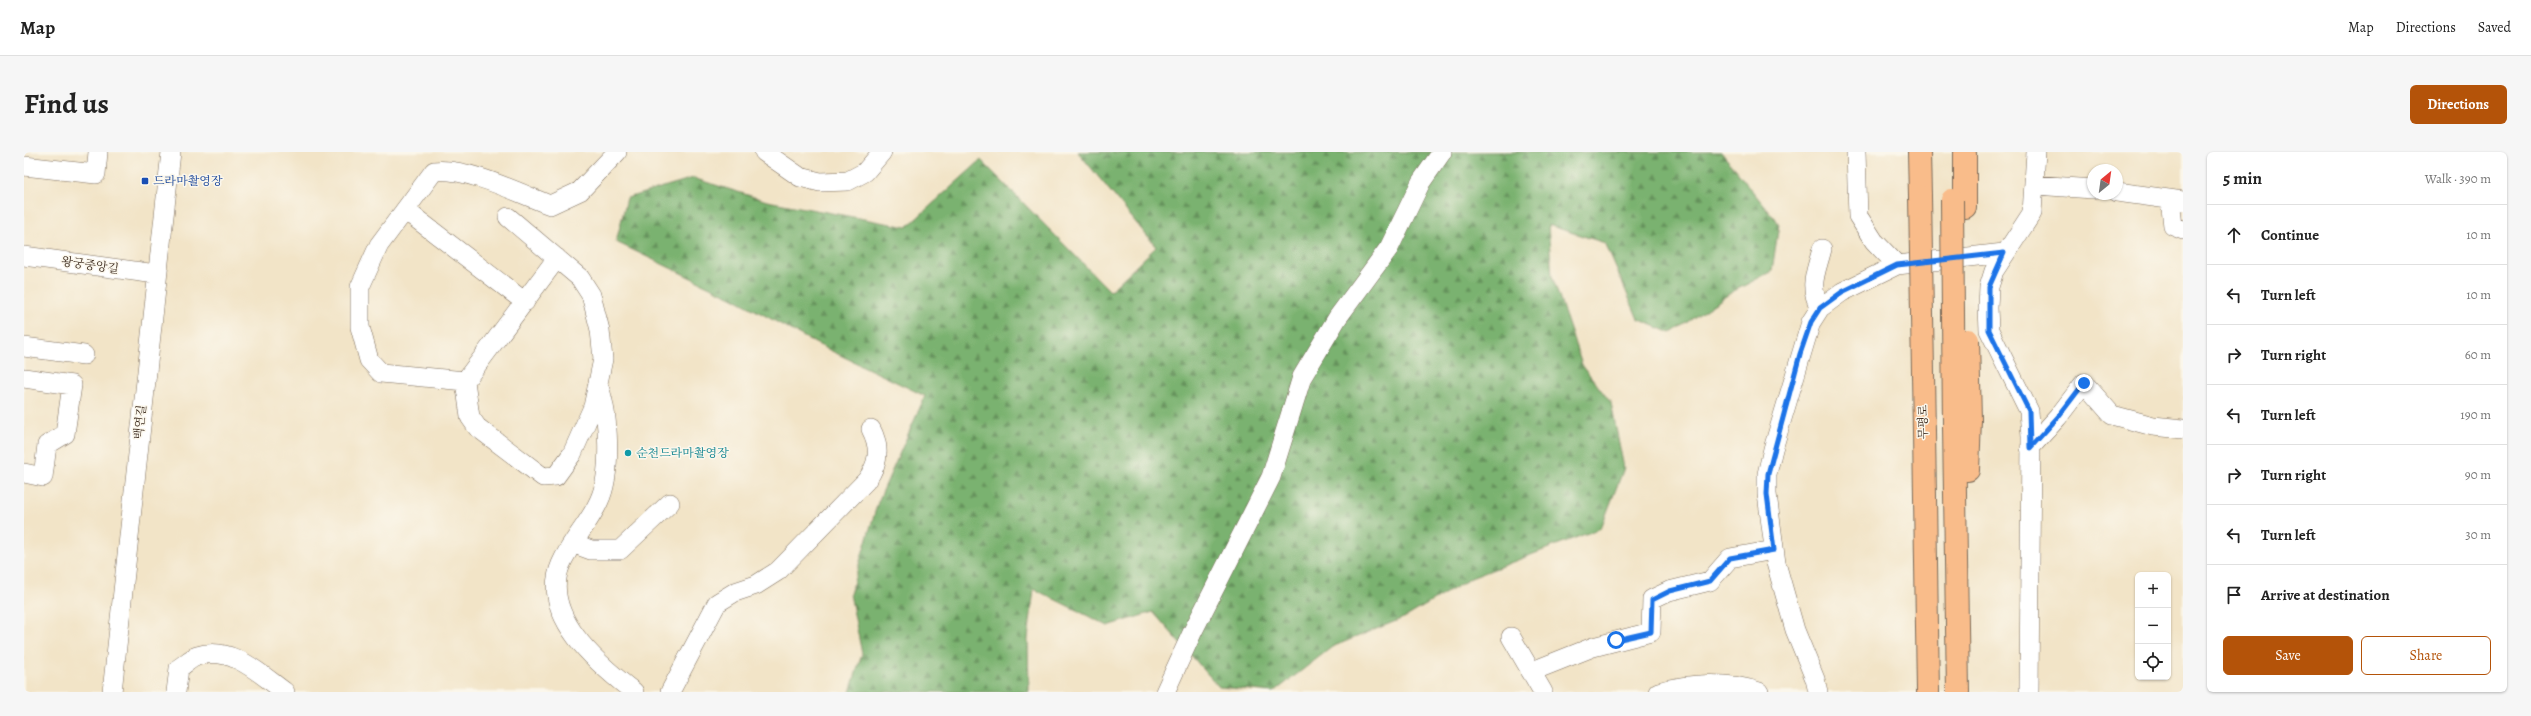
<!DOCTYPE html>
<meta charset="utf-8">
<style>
body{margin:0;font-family:Alegreya,"Noto Serif KR",serif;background:#f6f6f6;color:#222}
.controls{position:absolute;right:12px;bottom:12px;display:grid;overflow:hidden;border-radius:6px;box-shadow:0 1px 3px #0004}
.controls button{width:36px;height:36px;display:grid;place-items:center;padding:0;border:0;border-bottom:1px solid #e0e0e0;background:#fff;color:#222;font:20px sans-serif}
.compass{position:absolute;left:2063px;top:12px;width:36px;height:36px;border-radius:50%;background:#fff;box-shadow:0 1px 3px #0004;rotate:29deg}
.stop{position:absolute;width:12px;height:12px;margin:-9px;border:3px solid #1a73e8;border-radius:50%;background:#fff}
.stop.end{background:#1a73e8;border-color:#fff;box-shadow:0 1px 4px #0008}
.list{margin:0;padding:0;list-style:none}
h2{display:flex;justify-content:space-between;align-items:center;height:52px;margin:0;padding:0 16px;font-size:17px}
h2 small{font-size:13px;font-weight:400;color:#767676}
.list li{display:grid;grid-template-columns:26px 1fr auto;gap:12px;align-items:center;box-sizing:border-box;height:60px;padding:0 16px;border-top:1px solid #e0e0e0}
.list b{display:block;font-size:15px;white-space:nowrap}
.list em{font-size:13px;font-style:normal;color:#767676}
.actions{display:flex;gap:8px;padding:12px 16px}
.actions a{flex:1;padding:9px 0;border:1px solid #b45309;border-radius:6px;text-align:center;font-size:14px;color:#b45309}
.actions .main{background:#b45309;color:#fff}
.icon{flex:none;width:22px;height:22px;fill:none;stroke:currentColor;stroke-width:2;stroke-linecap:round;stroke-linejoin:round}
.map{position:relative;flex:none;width:2159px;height:540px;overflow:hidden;border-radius:6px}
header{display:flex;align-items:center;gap:24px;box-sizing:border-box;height:56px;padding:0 20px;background:#fff;border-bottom:1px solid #e0e0e0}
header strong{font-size:19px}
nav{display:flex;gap:22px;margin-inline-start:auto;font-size:14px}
.intro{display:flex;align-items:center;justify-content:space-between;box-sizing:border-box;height:96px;padding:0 24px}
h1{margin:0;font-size:28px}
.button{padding:10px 18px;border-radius:6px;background:#b45309;color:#fff;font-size:14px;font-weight:700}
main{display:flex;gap:24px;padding:0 24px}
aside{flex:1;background:#fff;border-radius:6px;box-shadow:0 1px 3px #0004}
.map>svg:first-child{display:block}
.forest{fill:url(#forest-firs);stroke:#5a6e46}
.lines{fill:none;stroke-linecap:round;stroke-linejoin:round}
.minor-casing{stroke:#7b6b59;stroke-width:20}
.highway-casing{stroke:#7b6b59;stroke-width:24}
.minor{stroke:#fff;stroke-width:19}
.highway{stroke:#f9bc8a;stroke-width:22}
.highway-bridge-casing{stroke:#7b6b59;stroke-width:24;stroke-linecap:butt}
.highway-bridge{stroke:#f9bc8a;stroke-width:22}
.route{stroke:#1a73e8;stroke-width:5}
.transit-dot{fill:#1a4fb4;stroke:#fbf7ec;stroke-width:1.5}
.culture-dot{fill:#0f9aa8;stroke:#fbf7ec;stroke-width:1.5}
.labels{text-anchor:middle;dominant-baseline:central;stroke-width:3;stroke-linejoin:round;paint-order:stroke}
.transit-label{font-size:12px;fill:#164399;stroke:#fbf7ec;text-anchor:start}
.street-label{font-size:12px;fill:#3b2a1e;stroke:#fbf7ec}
.culture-label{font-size:12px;fill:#0d838f;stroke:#fbf7ec;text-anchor:start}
</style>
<header>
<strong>Map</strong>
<nav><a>Map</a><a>Directions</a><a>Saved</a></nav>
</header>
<div class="intro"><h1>Find us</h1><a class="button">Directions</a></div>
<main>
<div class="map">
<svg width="2159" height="540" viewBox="0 0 2159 540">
<defs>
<pattern id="forest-firs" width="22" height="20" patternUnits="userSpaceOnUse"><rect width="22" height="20" fill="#7ab26f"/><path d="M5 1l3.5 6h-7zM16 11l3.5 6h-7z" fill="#65915b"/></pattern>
</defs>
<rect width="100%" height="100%" fill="#fbf7ec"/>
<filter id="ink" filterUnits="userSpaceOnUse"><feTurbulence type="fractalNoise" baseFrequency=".025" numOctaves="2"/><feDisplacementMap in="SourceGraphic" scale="8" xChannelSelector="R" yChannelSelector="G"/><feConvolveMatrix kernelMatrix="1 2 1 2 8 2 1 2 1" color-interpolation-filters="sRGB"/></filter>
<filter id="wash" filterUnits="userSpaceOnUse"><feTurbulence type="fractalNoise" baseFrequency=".012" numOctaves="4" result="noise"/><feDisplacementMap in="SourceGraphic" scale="16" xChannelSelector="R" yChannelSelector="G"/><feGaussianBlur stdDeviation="0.9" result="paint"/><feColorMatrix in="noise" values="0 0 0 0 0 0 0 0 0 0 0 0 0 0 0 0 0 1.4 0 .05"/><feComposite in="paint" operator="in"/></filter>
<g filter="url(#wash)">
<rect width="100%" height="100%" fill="#f2e4c7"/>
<path class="forest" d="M1054 0H1697L1755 72 1748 119 1708 140 1647 181 1614 167 1581 91 1524 73 1528 124 1558 213 1587 251 1600 316 1577 376 1447 426 1382 465 1308 495 1250 540 1195 535 1129 460 1084 474 1010 437 1004 487 1005 540H826L838 502 826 442 854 350 901 244 791 191 709 146 592 90 603 46 669 26 743 49 883 75 957 8 1086 139 1132 95Z"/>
</g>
<g filter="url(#ink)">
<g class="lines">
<g class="minor-casing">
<path id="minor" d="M740 0 776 25 796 30 824 29 841 20 858 0
M1832 0 1834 64 1850 89 1873 113
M0 14 72 22 74 0
M2011 33 2069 37
M2093 40 2159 49
M2146 47 2149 74 2159 78
M381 58 501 150
M484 65 556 126 567 143 576 178 579 207 569 255 548 302 532 324 519 325 453 275 446 265 441 229 357 221 345 208 336 175V135L355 93 410 19C442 15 495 41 526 53L556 39 593 0
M0 104 132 122
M1796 156C1784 133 1792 121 1798 97
M0 195 60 203
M0 226 48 233 41 282 23 293 19 325 0 321
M441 229 533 106
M575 235C585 263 588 322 575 349 565 372 547 389 537 412 515 463 575 513 610 540
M2006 296 2034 265 2060 231 2088 263 2129 274 2159 277
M548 391 567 398H596L646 351
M1487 485 1519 540
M1506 520 1569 495 1627 480 1628 447 1645 439 1686 429 1706 406 1750 398
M88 540 147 0
M152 540 155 516C160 513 167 506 173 504 207 493 235 521 261 540
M646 540 693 451 711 440 732 433 754 419 842 329C855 312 857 296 847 277
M1141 540 1168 481 1247 325 1278 225 1314 165 1365 96 1397 30 1418 0
M1634 540C1665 531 1704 529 1735 540
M1794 540 1791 527 1771 478 1752 411 1743 342V322L1749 297 1787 170 1796 156 1818 140 1873 113 1980 101
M2005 540 2007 285 2005 259 1965 178 1964 156 1965 135 1970 119 2008 61 2012 0"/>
</g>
<g class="highway-casing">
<path id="highway" d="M1895 0 1896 44
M1941 0V55
M1930 275 1934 540
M1900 280 1904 540
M1944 318 1946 268"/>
</g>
<use href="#minor" class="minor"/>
<use href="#highway" class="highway"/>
<g class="highway-bridge-casing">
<path id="highway-bridge" d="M1896 44 1900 280
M1928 48 1930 275
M1944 188 1946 268"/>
</g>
<use href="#highway-bridge" class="highway-bridge"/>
</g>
</g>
<g class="lines" filter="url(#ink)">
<path class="route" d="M1592 488 1627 480 1628 448 1646 439 1686 429 1706 406 1750 398 1743 342 1744 322 1776 202 1787 170 1796 156 1818 140 1873 113 1980 101 1965 135V178L2005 259 2006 296 2034 265 2060 231"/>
</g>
<rect class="transit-dot" x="117" y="25" width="8" height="8" rx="2"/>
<circle class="culture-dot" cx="604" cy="301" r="4"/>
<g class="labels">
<g class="transit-label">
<text x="129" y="29">드라마촬영장</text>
</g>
<g class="street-label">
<text transform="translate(66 113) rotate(8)">왕궁중앙길</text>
<text transform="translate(116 270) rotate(-84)">백연길</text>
<text transform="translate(1899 270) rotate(-91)">무평로</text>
</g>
<g class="culture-label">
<text x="612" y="301">순천드라마촬영장</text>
</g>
</g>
</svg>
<div class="controls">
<button>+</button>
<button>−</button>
<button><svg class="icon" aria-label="locate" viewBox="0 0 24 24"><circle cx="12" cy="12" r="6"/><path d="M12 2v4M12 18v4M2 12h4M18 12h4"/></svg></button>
</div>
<svg class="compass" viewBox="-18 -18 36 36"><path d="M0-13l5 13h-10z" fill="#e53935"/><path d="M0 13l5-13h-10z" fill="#767676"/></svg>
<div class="stop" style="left:1592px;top:488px"></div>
<div class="stop end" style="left:2060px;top:231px"></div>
</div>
<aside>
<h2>5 min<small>Walk · 390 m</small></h2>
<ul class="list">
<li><svg class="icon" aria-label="ahead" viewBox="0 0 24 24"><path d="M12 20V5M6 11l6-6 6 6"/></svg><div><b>Continue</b></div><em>10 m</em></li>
<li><svg class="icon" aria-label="left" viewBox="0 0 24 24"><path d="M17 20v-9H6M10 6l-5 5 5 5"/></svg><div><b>Turn left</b></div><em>10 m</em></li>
<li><svg class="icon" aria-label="right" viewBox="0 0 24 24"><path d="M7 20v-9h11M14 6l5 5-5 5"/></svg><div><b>Turn right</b></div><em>60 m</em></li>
<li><svg class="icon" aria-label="left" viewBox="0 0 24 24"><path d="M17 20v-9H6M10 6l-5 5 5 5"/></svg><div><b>Turn left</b></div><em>190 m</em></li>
<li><svg class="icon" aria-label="right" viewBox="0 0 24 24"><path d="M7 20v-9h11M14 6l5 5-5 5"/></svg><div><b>Turn right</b></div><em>90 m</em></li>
<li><svg class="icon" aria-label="left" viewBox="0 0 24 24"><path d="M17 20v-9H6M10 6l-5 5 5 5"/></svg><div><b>Turn left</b></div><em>30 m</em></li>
<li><svg class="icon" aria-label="arrive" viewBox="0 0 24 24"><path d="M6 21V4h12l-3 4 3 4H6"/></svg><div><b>Arrive at destination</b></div></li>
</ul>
<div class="actions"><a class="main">Save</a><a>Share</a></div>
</aside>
</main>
